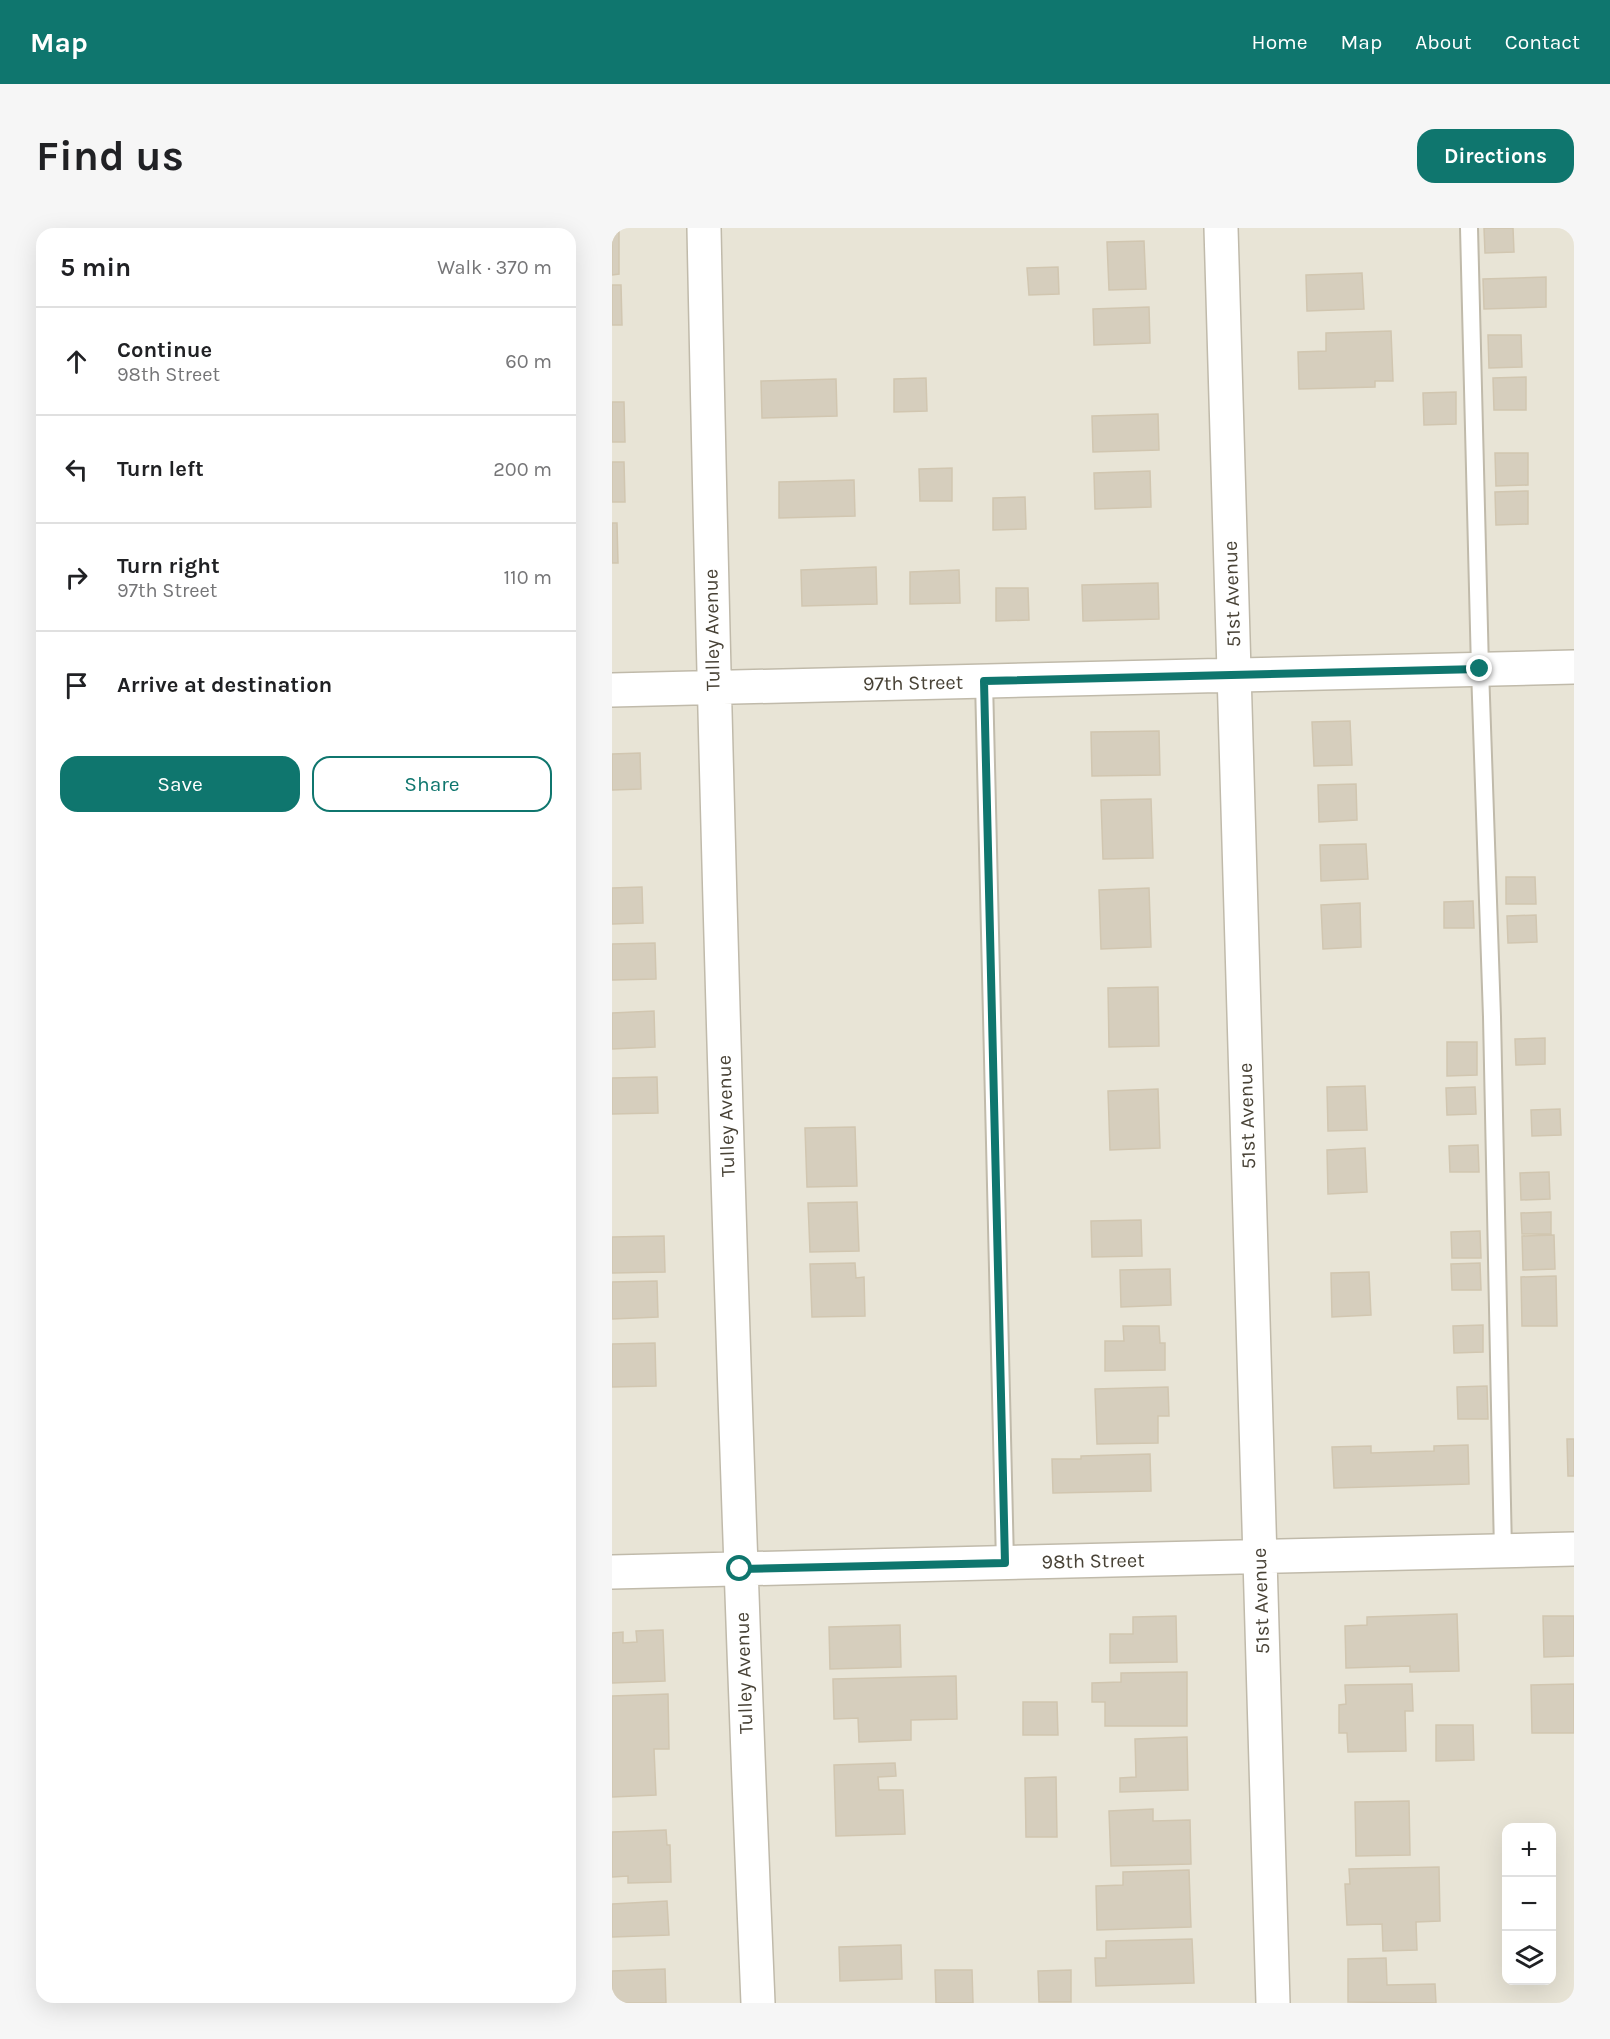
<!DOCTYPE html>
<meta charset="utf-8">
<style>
body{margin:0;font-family:Karla,sans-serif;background:#f6f6f6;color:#202124}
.controls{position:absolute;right:18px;bottom:18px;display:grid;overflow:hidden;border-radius:12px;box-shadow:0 6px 24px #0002}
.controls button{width:54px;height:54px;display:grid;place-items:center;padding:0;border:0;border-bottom:2px solid #e0e0e0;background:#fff;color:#202124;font:30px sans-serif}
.stop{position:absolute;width:18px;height:18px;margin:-14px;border:4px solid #0f766e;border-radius:50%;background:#fff}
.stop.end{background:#0f766e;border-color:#fff;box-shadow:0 2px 6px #0008}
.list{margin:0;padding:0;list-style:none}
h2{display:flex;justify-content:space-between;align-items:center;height:78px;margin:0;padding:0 24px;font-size:26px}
h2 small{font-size:20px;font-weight:400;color:#757577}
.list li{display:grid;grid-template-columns:39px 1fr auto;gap:18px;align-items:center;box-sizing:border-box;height:108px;padding:0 24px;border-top:2px solid #e0e0e0}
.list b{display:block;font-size:22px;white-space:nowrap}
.list p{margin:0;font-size:20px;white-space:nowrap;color:#757577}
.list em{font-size:20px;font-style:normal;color:#757577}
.actions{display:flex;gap:12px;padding:18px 24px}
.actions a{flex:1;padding:14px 0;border:2px solid #0f766e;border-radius:18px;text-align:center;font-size:21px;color:#0f766e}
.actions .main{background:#0f766e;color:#fff}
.icon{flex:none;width:33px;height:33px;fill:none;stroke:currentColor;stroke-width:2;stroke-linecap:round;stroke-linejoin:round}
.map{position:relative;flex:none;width:962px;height:1775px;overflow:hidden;border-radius:18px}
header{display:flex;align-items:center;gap:36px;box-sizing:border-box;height:84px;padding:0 30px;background:#0f766e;color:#fff}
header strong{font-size:28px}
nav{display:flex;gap:33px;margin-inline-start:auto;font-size:21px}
.intro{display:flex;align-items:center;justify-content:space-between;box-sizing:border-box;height:144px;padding:0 36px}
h1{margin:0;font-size:42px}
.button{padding:15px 27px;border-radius:18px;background:#0f766e;color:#fff;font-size:21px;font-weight:700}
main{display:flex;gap:36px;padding:0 36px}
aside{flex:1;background:#fff;border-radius:18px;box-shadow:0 6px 24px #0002}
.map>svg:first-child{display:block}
.residential{fill:#e8e4d6;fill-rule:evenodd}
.building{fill:#d6cebd;stroke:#d1c6b0;stroke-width:1.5}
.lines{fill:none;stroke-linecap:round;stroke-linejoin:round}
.lane-casing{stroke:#c0baaa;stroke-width:20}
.street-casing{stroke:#c0baaa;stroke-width:36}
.lane{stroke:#fff;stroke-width:16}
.street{stroke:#fff;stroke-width:33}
.route{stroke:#0f766e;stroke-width:8}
.labels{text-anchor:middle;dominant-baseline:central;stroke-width:4.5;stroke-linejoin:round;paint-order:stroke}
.street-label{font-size:20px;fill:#484236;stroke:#fff}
</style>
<header>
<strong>Map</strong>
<nav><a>Home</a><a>Map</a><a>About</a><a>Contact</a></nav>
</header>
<div class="intro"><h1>Find us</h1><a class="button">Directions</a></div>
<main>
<aside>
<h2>5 min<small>Walk · 370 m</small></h2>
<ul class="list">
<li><svg class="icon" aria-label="ahead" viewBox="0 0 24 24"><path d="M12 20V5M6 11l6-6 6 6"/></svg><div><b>Continue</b><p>98th Street</p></div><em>60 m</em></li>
<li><svg class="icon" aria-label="left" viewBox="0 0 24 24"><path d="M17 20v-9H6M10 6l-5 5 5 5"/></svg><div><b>Turn left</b></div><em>200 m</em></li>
<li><svg class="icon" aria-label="right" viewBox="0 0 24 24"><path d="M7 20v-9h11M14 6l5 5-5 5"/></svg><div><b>Turn right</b><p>97th Street</p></div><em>110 m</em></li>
<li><svg class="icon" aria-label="arrive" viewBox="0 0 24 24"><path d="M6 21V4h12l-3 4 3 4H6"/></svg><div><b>Arrive at destination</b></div></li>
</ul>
<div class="actions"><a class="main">Save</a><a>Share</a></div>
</aside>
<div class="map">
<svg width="962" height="1775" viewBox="0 0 962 1775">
<rect width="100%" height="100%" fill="#f4f1e8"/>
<path class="residential" d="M0 0H962V1775H0ZM894 1600H939V1752H894Z"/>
<path class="building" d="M0 0H7V46L0 47Z
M872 0H901L902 24 873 25Z
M532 13 534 61 497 62 495 14Z
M446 39 447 66 417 67 415 40Z
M750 45 752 81 695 83 694 47Z
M934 49V79L872 81 871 51Z
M0 57H9L10 97H0Z
M537 79 538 115 482 117 481 81Z
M779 103 781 153H763V159L687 161 686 124 714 123V105Z
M876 107H909L910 139 877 140Z
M914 149V182H882L881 150Z
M314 150 315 183 282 184V151Z
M224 151 225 188 150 190 149 153Z
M844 164V196L812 197 811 165Z
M0 174H12L13 214H0Z
M546 186 547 222 481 224 480 188Z
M883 225H916V257L884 258Z
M0 234H12L13 274H0Z
M340 240V273H308L307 241Z
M538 243 539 279 483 281 482 245Z
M242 252 243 288 167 290V254Z
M916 263V296L884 297 883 264Z
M413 269 414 301 381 302V270Z
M0 295H5L6 335H0Z
M264 339 265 376 190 378 189 342Z
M347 342 348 375 298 376V344Z
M546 355 547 391 471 393 470 357Z
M384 360H416L417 392 384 393Z
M738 493 740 537 702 538 700 494Z
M547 503 548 547 480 548 479 504Z
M28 525 29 561 0 562V526Z
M744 556 745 592 707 594 706 557Z
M539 571 541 630 491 631 489 572Z
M754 616 756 651 709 653 708 617Z
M894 649H923L924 676H894Z
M30 659 31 695 0 696V660Z
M537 660 539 719 489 721 487 662Z
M861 673 862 700H832V674Z
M748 675 749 719 711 721 709 677Z
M924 687 925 714 896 715 895 688Z
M43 715 44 751 0 752V716Z
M546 759 547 818 497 819 496 760Z
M42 783 43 819 0 821V785Z
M933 810V836L904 837 903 811Z
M835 814H865V847L835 848Z
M45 849 46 885 0 886V850Z
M753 858 755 902 716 903 715 859Z
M863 859 864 886 835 887 834 860Z
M546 861 548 920 498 922 496 863Z
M948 881 949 907 920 908 919 882Z
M243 899 245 958 195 959 193 900Z
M866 917 867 944H838L837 918Z
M753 920 755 964 716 966 715 922Z
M937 944 938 971 909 972 908 945Z
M245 974 247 1023 198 1024 196 975Z
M939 984V1006H910L909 985Z
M529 992 530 1028 480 1029 479 993Z
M868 1003 869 1030H840L839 1004Z
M942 1007 943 1041 911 1042 910 1008Z
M52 1008 53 1044 0 1045V1009Z
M243 1035 244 1050 252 1049 253 1088 200 1089 198 1036Z
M868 1035 869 1062H840L839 1036Z
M558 1041 559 1077 509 1079 508 1042Z
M757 1044 759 1087 720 1089 719 1045Z
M944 1048 945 1098H910L909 1049Z
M45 1053 46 1089 0 1091V1054Z
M871 1097V1124L842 1125 841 1098Z
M511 1098H547L548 1115H553V1142L493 1143V1113H512Z
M43 1115 44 1158 0 1159V1116Z
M875 1158 876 1191H846L845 1159Z
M556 1159 557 1188H546V1215L485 1216 483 1161Z
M955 1211H962V1248H956Z
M856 1217 857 1256 722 1260 720 1219 759 1218V1225L822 1223V1218Z
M538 1226 539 1263 441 1265 440 1231H469V1228Z
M845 1386 847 1443 798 1444V1438L734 1440 733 1398 755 1397V1389Z
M564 1388 565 1434 498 1435V1406H521V1389Z
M931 1388H962V1428L932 1429Z
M288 1397 289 1439 218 1441 217 1399Z
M51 1402 53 1453 0 1455V1405L11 1404V1415L25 1414 24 1403Z
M575 1444V1498H493V1474H480V1455L509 1454V1445Z
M344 1448 345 1491 299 1492V1512L247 1514 246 1490 222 1491 221 1451Z
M800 1456 801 1483H793L794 1523 736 1524 735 1505H727V1477L734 1476 733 1457Z
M962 1456V1505H920L919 1457Z
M56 1466 57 1521H42L44 1567 0 1569V1468Z
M411 1474H445L446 1507H411Z
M824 1497H861L862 1532 824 1533Z
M575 1509 576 1562 508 1564V1550L524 1549 523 1511Z
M283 1535 284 1548 266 1549 267 1562H291L293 1606 224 1608 222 1537Z
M444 1549 445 1609H414L413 1550Z
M797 1573 798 1627 744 1628 743 1574Z
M541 1581V1593L578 1592 579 1636 499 1638 497 1583Z
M54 1602 55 1617H58L59 1654 16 1655V1648L0 1649V1604Z
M827 1639 828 1693 804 1694 805 1722 771 1723 770 1696 735 1697 733 1656H738L737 1641Z
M577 1642 579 1699 485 1702 484 1658 511 1657V1644Z
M55 1673 57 1707 0 1709V1676Z
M580 1711 582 1755 484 1758 483 1730H494V1713Z
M289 1717 290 1751 228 1753 227 1719Z
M774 1730 775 1757 823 1756 824 1775 736 1774V1731Z
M53 1741 54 1775H0V1743Z
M323 1742H360L361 1775H324Z
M459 1742V1774H427L426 1743Z"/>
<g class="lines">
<g class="lane-casing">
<path id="lane" d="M857 0 868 441 880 789 891 1324
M372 453 393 1335"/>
</g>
<g class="street-casing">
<path id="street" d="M92 0C104 592 121 1184 146 1775
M609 0 661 1775
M0 462 962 439
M0 1344 962 1321"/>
</g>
<use href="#lane" class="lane"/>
<use href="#street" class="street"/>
</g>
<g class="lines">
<path class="route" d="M128 1341 393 1335 372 453 868 441"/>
</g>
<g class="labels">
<g class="street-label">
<text transform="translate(620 366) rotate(-92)">51st Avenue</text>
<text transform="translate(100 402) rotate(-91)">Tulley Avenue</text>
<text transform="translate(301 455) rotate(-1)">97th Street</text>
<text transform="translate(114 888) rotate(-92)">Tulley Avenue</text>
<text transform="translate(635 888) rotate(-92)">51st Avenue</text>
<text transform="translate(481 1333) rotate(-1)">98th Street</text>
<text transform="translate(649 1373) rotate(-92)">51st Avenue</text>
<text transform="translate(132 1445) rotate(-92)">Tulley Avenue</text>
</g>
</g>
</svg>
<div class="controls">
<button>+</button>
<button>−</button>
<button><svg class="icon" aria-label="layers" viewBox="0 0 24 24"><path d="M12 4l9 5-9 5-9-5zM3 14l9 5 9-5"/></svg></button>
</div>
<div class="stop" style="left:128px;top:1341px"></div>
<div class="stop end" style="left:868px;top:441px"></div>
</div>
</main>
